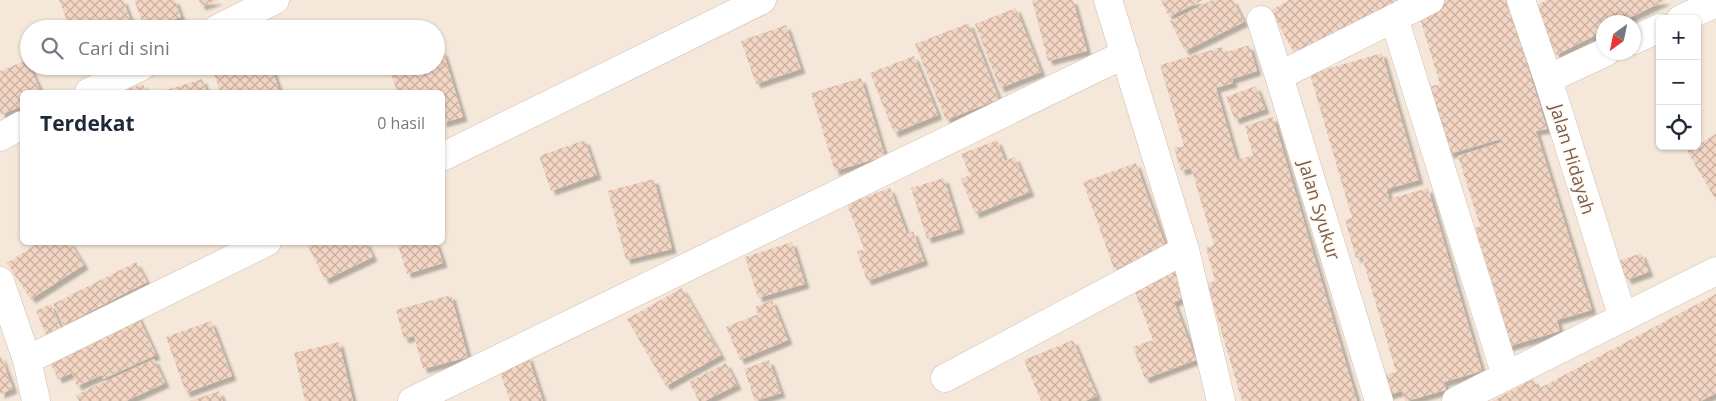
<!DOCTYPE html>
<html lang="id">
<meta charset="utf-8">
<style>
body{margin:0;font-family:"Open Sans",sans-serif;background:#f2f2f3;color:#1f2937}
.controls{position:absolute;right:15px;top:15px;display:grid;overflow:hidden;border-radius:8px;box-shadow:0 1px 4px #0004}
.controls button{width:45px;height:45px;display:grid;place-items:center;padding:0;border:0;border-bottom:1px solid #e0e1e3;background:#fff;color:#1f2937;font:25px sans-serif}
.compass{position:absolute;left:1596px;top:15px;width:45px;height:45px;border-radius:50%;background:#fff;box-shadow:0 1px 4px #0004;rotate:213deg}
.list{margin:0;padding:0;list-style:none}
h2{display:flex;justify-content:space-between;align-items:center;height:65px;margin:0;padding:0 20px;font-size:21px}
h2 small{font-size:16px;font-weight:400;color:#747a83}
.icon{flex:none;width:28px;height:28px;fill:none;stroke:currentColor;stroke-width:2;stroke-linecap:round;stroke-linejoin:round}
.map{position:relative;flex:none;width:1716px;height:401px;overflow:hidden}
.search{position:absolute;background:#fff;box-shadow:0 1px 4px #0004;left:20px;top:20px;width:425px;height:55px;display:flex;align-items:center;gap:12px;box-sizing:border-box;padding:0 18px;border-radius:28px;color:#747a83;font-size:19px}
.panel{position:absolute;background:#fff;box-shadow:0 1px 4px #0004;left:20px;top:90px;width:425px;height:155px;border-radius:8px}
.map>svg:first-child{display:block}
.residential{fill:#f5e8da;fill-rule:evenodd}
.building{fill:url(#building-cross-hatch);filter:url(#shadow)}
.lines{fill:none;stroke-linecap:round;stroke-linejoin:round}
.minor-casing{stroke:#d1beb0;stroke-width:29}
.minor{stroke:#fff;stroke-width:28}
.labels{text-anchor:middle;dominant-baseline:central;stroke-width:4;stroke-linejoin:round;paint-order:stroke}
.street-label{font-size:18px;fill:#7a5c4d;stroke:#fffaf3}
</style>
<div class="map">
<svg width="1716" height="401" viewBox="0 0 1716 401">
<defs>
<pattern id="building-cross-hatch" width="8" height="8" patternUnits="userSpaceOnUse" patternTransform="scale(1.25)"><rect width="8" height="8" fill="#f3d5c3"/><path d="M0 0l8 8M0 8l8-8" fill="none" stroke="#cab0a1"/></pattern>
<filter id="shadow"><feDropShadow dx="4.5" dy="4.5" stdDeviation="1" flood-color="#0004"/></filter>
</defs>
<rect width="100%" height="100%" fill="#fdf6ec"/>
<path class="residential" d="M0 0H1716V401H0ZM1660 19H1697V146H1660ZM1604 22H1634V52H1604ZM29 29H436V66H29ZM22 92H442V242H22Z"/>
<path class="building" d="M59 0H123L134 29H70Z
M134 0H175L181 17 145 29Z
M199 0H219L201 6Z
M1032 0H1073L1087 51 1048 61Z
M1161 0H1203L1169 17Z
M1212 0H1233L1244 22 1185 51 1170 21Z
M1289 0H1400L1296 57 1271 10Z
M1446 0H1507L1547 129 1536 131 1592 310 1557 320 1560 331 1507 347 1494 305 1499 304 1475 228 1480 226 1458 156 1502 142 1501 139 1449 154 1429 87 1440 84 1417 9Z
M1547 0H1666L1621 22H1604V31L1556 55 1532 8Z
M1016 8 1041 72 1000 88 975 24Z
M969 23 999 99 946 120 915 44Z
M786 25 801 69 756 84 741 41Z
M1249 45 1257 71 1232 79 1233 83 1216 88 1237 160 1253 155 1245 126 1273 117 1357 401H1242L1207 283 1215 281 1206 248 1214 245 1191 168 1181 171 1174 148 1184 146 1160 65 1222 47 1224 53Z
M443 51 463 117 442 123V92H397L389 67 436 66V53Z
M1382 53 1419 180 1387 189 1389 199 1428 188 1482 371 1444 382 1446 390 1407 401H1405L1402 391 1384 396 1378 376 1396 372 1362 257 1356 258 1345 220 1352 218 1310 74Z
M914 56 938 115 894 133 870 73Z
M27 60 41 92H22V106L0 115V71Z
M211 66H271L280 92H220Z
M861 78 885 156 835 171 811 93Z
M202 79 207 92H160Z
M143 84 146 92H120Z
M1256 86 1265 109 1235 120 1226 97Z
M1716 134V200L1687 151Z
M585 140 597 175 551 191 539 156Z
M997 140 1005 161 1015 157 1030 192 975 214 961 179 970 175 961 154Z
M1136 163 1167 250 1114 269 1083 182Z
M944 178 960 229 927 239 911 188Z
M654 179 672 249 626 260 608 191Z
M890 188 907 234 913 231 924 261 867 281 857 252 864 249 847 204Z
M40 242H70L84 265 31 299 7 263Z
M306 242H366L373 257 325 280Z
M397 242H436L443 263 407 274Z
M792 242 805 284 758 298 745 257Z
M1641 253 1649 272 1627 280 1619 261Z
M136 262 147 282 64 325 53 304Z
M1175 265 1187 297 1174 302 1196 360 1145 379 1133 347 1153 340 1131 281Z
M682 288 721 355 666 386 627 319Z
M1716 294V393L1701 401H1492L1533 379 1538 389Z
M451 295 468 357 423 369 414 336 404 339 396 310Z
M772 300 788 340 740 360 726 327 758 314 755 307Z
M51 304 61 328 46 335 36 311Z
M137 314 156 355 103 379 102 375 77 386 72 373 58 379 46 355Z
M211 321 232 376 186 393 166 337Z
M1073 340 1097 396 1085 401H1041L1024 360Z
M339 342 353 401H305L294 353Z
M0 354 13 389 0 394Z
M528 356 543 401H510L498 367Z
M154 359 165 383 126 401H79L76 395Z
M769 360 781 393 755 401 744 369Z
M726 363 737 385 705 401H699L689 382Z
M219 391 223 401H190Z"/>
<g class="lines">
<g class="minor-casing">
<path id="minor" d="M1108 0 1185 250 1221 401
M1521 0 1548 79 1623 318
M1394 18 1506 376
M1681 19 1716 3
M1261 20 1279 76 1379 401
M217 29 275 0
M1634 40 1660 28
M1279 76 1430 0
M1548 79 1606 52
M89 92 142 66
M0 137 22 125
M442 157 762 0
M0 281 27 360 36 401
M27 360 267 242
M945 378 1185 250
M412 401 1125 54
M1456 401 1716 271"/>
</g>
<use href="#minor" class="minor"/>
</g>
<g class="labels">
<g class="street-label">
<text transform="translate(1573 159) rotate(73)">Jalan Hidayah</text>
<text transform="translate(1320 210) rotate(73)">Jalan Syukur</text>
</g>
</g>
</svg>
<div class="controls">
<button>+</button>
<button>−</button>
<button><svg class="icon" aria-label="locate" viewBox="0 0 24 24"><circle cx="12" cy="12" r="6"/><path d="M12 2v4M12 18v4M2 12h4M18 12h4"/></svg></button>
</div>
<svg class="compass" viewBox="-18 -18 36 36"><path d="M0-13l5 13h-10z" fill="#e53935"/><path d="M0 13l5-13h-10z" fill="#747a83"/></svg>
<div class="search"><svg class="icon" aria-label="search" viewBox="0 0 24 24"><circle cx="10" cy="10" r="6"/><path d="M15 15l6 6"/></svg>Cari di sini</div>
<section class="panel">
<h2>Terdekat<small>0 hasil</small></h2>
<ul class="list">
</ul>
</section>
</div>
